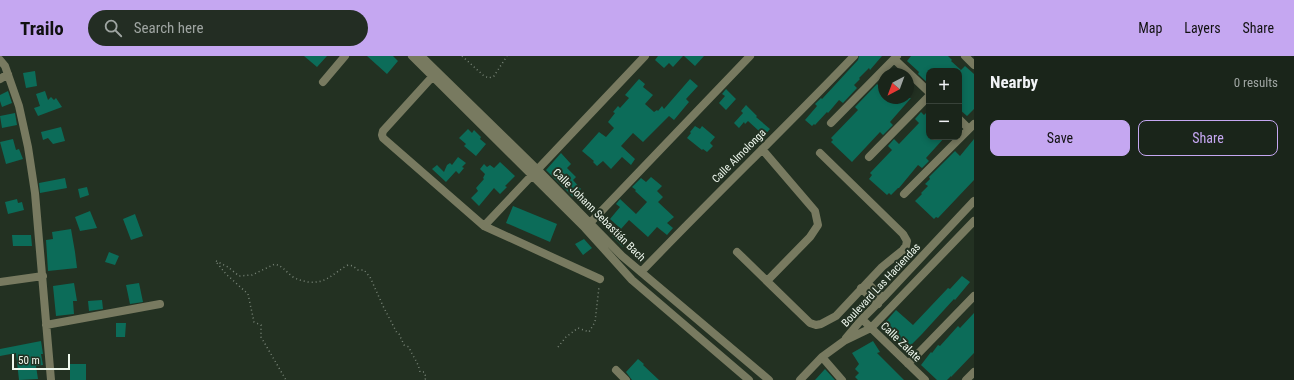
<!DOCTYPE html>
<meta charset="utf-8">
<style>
body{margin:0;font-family:"Roboto Condensed",sans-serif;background:#232d23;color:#f1f3f6}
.controls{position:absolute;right:12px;top:12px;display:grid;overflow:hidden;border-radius:8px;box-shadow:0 2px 6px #0003}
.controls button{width:36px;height:36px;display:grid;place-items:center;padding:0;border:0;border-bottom:1px solid #384239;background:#1a251a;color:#f1f3f6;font:20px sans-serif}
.compass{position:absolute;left:878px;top:12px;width:36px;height:36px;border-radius:50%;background:#1a251a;box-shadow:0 2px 6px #0003;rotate:221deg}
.scale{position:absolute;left:12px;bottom:10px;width:58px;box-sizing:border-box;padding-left:4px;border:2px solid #eff8ee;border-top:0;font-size:11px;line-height:14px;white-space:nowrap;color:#eff8ee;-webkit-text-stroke:3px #233122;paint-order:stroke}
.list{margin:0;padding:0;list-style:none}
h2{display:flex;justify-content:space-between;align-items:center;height:52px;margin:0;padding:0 16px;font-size:17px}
h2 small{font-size:13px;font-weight:400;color:#9fa5a2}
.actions{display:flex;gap:8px;padding:12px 16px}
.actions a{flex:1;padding:9px 0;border:1px solid #c5a7f1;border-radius:8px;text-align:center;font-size:14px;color:#c5a7f1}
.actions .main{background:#c5a7f1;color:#111}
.icon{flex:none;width:22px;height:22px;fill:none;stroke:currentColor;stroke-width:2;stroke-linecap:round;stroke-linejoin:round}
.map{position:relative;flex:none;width:974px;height:324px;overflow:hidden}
header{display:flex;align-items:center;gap:24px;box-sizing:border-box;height:56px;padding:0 20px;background:#c5a7f1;color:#111}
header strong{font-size:19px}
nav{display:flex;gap:22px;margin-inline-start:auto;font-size:14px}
.search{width:280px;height:36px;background:#232d23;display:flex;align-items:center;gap:10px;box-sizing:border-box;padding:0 14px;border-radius:22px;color:#9fa5a2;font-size:15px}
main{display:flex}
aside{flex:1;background:#1a251a}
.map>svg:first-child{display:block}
.building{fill:#0c6c59}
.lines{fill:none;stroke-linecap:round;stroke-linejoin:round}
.path{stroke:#788477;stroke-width:1.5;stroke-dasharray:1 3;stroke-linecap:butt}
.street{stroke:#787a60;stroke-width:8}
.labels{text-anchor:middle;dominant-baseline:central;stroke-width:4;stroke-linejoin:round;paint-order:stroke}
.street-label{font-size:11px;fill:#eff8ee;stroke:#233122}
</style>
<header>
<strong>Trailo</strong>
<div class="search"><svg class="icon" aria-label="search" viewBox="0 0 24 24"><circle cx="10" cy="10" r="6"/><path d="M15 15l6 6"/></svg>Search here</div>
<nav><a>Map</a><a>Layers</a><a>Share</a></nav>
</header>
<main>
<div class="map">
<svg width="974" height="324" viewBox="0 0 974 324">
<rect width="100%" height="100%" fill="#233122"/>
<path class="building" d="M304 0H327L317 11Z
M367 0H393L398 5 387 18Z
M658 0H683L673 11 669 7 664 12 655 4Z
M684 0H704L695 10Z
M859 0H882L870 14 869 12 859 22 860 23 854 29 857 32 843 47 839 44 828 57 827 56 815 69 814 68 812 70 805 64 817 50 815 48 821 42 822 43 858 4Z
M911 0H948L952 4 951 5 961 14 965 10 974 18V53L967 60 959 53V16L960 15H929V28L918 18 919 16 907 5Z
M35 15 37 30 26 32 23 17Z
M639 23 645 28 643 31 653 39 645 48 654 56 657 54 658 55 662 50 664 53 690 23 698 30 686 43 689 46 674 64 669 60 643 86 633 77 621 90 635 103 631 109 622 101 611 113 603 105 597 110 593 106 594 105 582 95 599 76 606 81 614 72 608 66 615 57 613 56 618 50 620 52 629 42 625 39Z
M877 28 881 32 884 28V42H911L890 66 893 69 883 79 880 76 852 106 831 86 833 84 831 82 858 54 855 51Z
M726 33 736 43 726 54 719 47 725 40 722 38Z
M8 35 12 47 2 51 0 45V39Z
M45 35 48 44 51 41 54 44 56 42 62 51 38 60 34 52 40 50 36 38Z
M746 49 757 60 756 61 770 73 756 89 750 84 759 75 748 65 745 68 744 66 739 72 734 67 743 57 741 55Z
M929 54V81H945L926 102 929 105 922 112 918 109 899 132H898L891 139 889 137 887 139 869 123 872 119 870 117 892 94 888 90 894 83 899 88 919 67 915 63 921 56 924 59Z
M15 57 17 69 2 72 0 60Z
M695 70 700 73 702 70 715 81 710 87 713 90 707 96 703 93 702 94 687 82 691 77 690 76Z
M61 71 65 85 53 88 48 82 43 84 41 76Z
M468 73 472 77 474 74 481 81 480 83 486 88 476 100 464 90 466 88 459 82Z
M13 83 16 94 19 93 23 103 6 108 0 86Z
M974 83V124L938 162 936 161 934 163 915 145 922 138 921 137 928 130 925 128 930 123 929 121 955 95 960 100Z
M561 97 571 108 567 112 576 121 573 124 581 133 573 141 546 114Z
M458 101 466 107 462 111 464 112 459 118 456 115 446 126 432 113 437 109 444 116 447 109 450 107 452 109Z
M500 106 515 120 505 130 507 131 500 138 494 132 479 150 471 142 478 135 476 132 484 123 483 122 485 118 480 113 484 108 487 111 490 109 494 112Z
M651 121 662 130 657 135 663 141 658 146 674 161 667 167 673 172 667 179 657 171 648 181 629 164 621 173 610 163 620 151 616 148 620 143 636 158 647 146 635 135 636 134 632 131 641 122 646 126Z
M65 122 67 132 40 137 39 127Z
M87 131 89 139 80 142 78 133Z
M17 143 18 147 22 146 24 154 8 158 5 146Z
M513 150 557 168 550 186 506 167Z
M90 155 97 172 80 175 75 161Z
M135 158 143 180 131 184 123 163Z
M71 173 75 196 77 212 48 215 46 184 53 183 52 176Z
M617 175 628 185 623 191 612 180Z
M12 179H31L32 190H13Z
M584 183 592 192 583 199 575 188Z
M109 196 119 200 115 209 105 206Z
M962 220 970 226 955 244 954 243 922 278 909 291 905 288 903 290 881 271 896 254 913 269 948 232 950 233Z
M74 227 77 245H73L74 258 56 260 53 230Z
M139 227 143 246 130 248 126 229Z
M102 244 103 253 89 255 88 245Z
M974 257V297L951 321V320L947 324H937L921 309 931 296 932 297 938 289 940 290 958 270 960 272Z
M116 267H126L125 281H116Z
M41 285 43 298H41L43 309 36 310 38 323 19 324 16 297 0 300V293Z
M873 285 880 296 877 297 904 324H858L855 321 859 317 855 313 859 308 852 297Z
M638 303 644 308 643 309 659 324H632L626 316Z
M70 308H86V324H70Z
M825 313 835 324H815Z"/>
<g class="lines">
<path class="path" d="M462 0 484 20 489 22 494 20 507 0
M216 205 228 211 239 220 252 219 275 208C284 211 286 216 293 221 298 224 303 225 308 226 327 228 333 217 348 209L353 210 358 214H364L370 221 383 250 397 277 399 278 404 289 409 291C412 300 418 305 420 316H424L426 321 425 324
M217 207 226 218 248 238 254 266 261 269V281L286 324
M558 291 566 281 578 272 589 276 595 266 599 231"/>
<path class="street" d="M412 0 585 172 632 224 749 324
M421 0 540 116 622 200 769 324
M965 0 974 9
M894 3 929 36
M0 4 5 10 19 50 28 91 35 137 51 324
M433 20 383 75 382 79 383 82 484 170 600 223
M0 23 8 18
M323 26 345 0
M959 63 969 73
M831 67 897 0
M762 93 815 155 818 169 810 181 767 225
M869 101 929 40
M904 138 974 68
M590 167 750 0
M484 170 645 0
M737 196 810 267 816 269 821 268 836 260 882 211 903 194 906 190 907 185 903 178 820 97
M641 216C711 143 784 73 854 0
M0 226 43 220
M867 227 883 242
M861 232 878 248
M862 263 871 272 925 324
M46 269 160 248
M846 282 862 263 883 242 974 145
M822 301 842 324
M908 308 974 240
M616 314 626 324
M800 324 822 301 844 285 871 272 974 165
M966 324 974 316"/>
</g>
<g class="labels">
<g class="street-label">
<text transform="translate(739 100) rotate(-45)">Calle Almolonga</text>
<text transform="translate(599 159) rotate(45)">Calle Johann Sebastián Bach</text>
<text transform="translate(881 229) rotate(-47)">Boulevard Las Haciendas</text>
<text transform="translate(901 286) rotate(44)">Calle Zalate</text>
</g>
</g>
</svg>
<div class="controls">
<button>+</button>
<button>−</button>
</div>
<svg class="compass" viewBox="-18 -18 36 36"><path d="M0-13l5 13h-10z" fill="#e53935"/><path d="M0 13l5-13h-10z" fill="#9fa5a2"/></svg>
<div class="scale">50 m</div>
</div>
<aside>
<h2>Nearby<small>0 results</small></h2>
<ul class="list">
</ul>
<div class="actions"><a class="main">Save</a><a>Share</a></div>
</aside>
</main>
